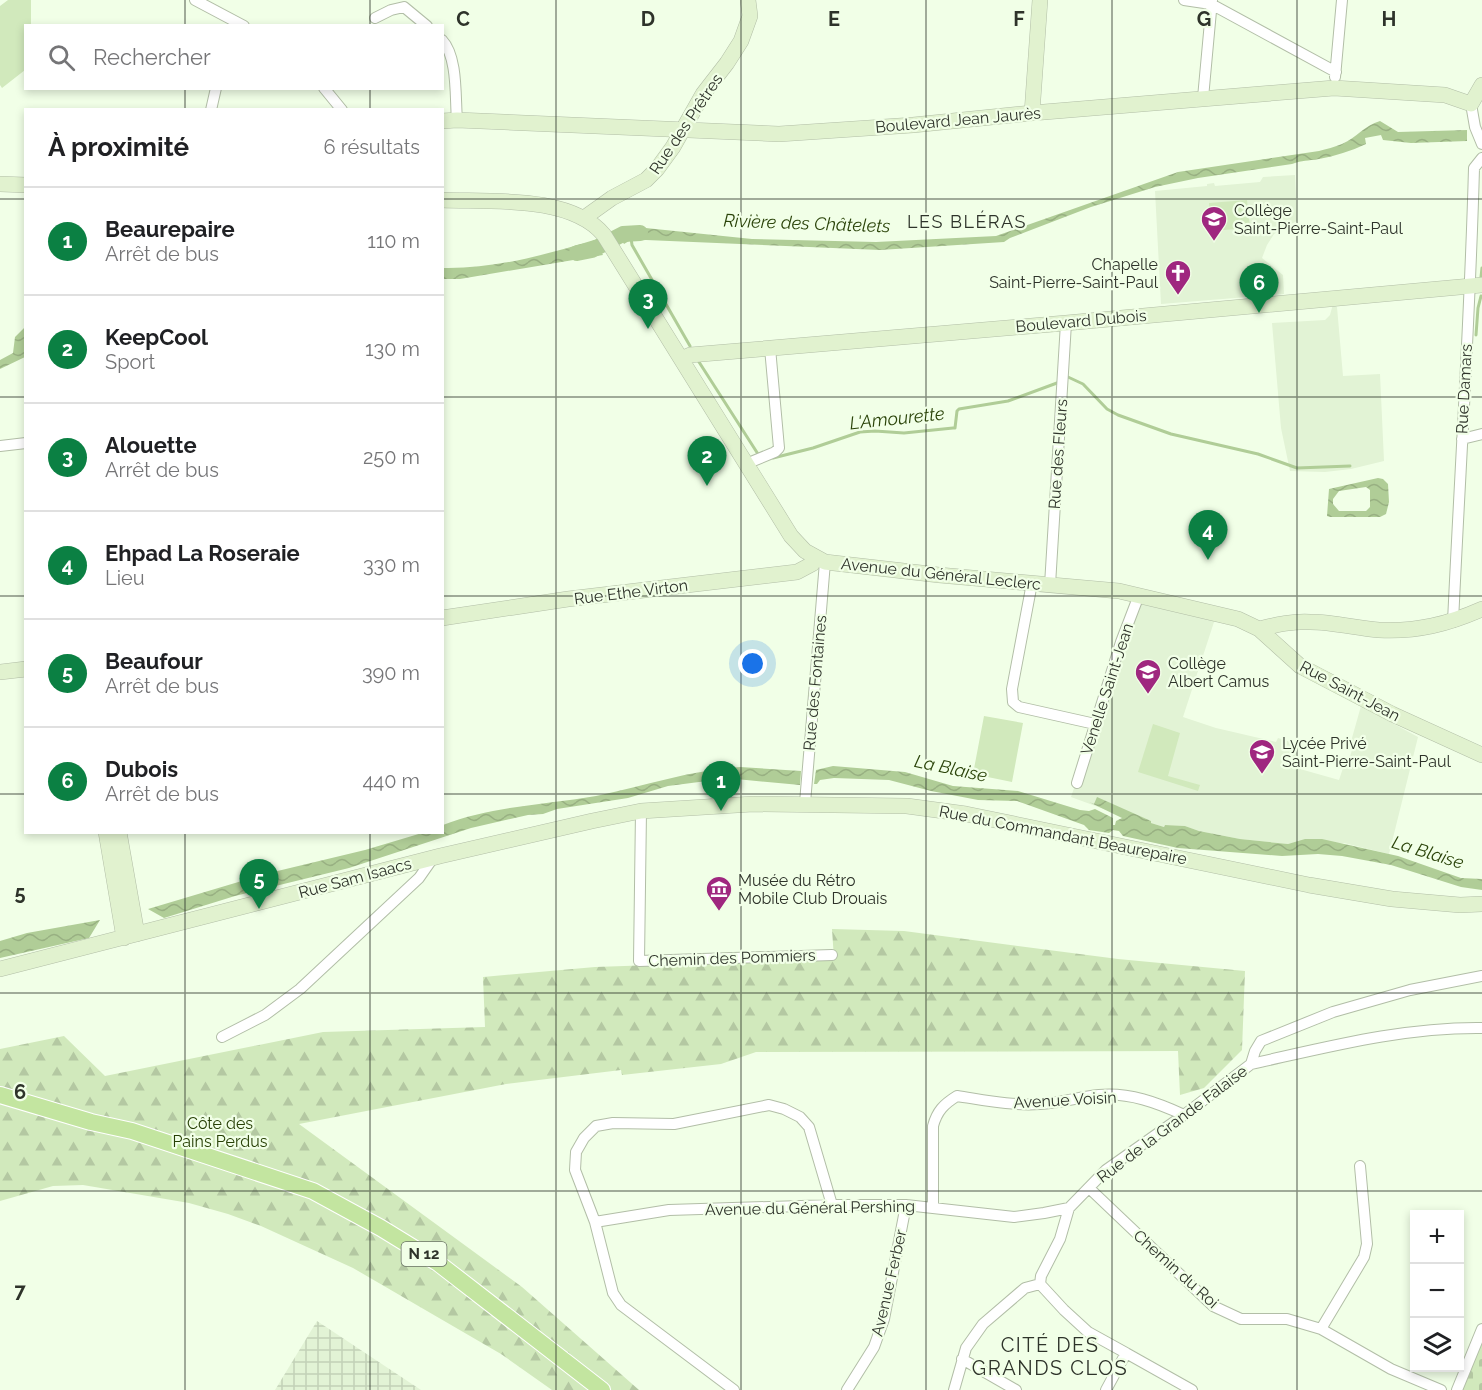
<!DOCTYPE html>
<html lang="fr">
<meta charset="utf-8">
<style>
body{margin:0;font-family:Raleway,sans-serif;background:#f2f2f2;color:#202124}
.controls{position:absolute;right:18px;bottom:18px;display:grid;overflow:hidden;border-radius:0px;box-shadow:0 3px 9px #0003}
.controls button{width:54px;height:54px;display:grid;place-items:center;padding:0;border:0;border-bottom:2px solid #e0e0e0;background:#fff;color:#202124;font:30px sans-serif}
.you{position:absolute;left:753px;top:664px;width:21px;height:21px;margin:-15px;border:4px solid #fff;border-radius:50%;background:#1a73e8;box-shadow:0 0 0 9px #1a73e833}
.badge{display:grid;place-items:center;width:39px;height:39px;border-radius:50%;background:#0b8043;color:#fff;font-size:20px;font-weight:700}
.pin{position:absolute;translate:-50% -50px;filter:drop-shadow(0 2px 3px #0008)}
.pin::after{content:'';position:absolute;top:32px;width:21px;height:18px;background:inherit;clip-path:polygon(0 0,100% 0,50% 100%)}
.list{margin:0;padding:0;list-style:none}
h2{display:flex;justify-content:space-between;align-items:center;height:78px;margin:0;padding:0 24px;font-size:26px}
h2 small{font-size:20px;font-weight:400;color:#757577}
.list li{display:grid;grid-template-columns:39px 1fr auto;gap:18px;align-items:center;box-sizing:border-box;height:108px;padding:0 24px;border-top:2px solid #e0e0e0}
.list b{display:block;font-size:22px;white-space:nowrap}
.list p{margin:0;font-size:20px;white-space:nowrap;color:#757577}
.list em{font-size:20px;font-style:normal;color:#757577}
.icon{flex:none;width:33px;height:33px;fill:none;stroke:currentColor;stroke-width:2;stroke-linecap:round;stroke-linejoin:round}
.map{position:relative;flex:none;width:1482px;height:1390px;overflow:hidden}
.search{position:absolute;background:#fff;box-shadow:0 3px 9px #0003;left:24px;top:24px;width:420px;height:66px;display:flex;align-items:center;gap:15px;box-sizing:border-box;padding:0 21px;border-radius:0px;color:#757577;font-size:22px}
.panel{position:absolute;background:#fff;box-shadow:0 3px 9px #0003;left:24px;top:108px;width:420px;height:726px;border-radius:0px}
.map>svg:first-child{display:block}
.built{fill:#e2f3d5}
.industrial{fill:url(#industrial-grid)}
.grass{fill:#d1e9bc}
.forest{fill:url(#forest-firs)}
.cemetery{fill:url(#cemetery-stones)}
.water{fill:url(#water-waves);fill-rule:evenodd}
.lines{fill:none;stroke-linecap:round;stroke-linejoin:round}
.stream{stroke:#b0cd97;stroke-width:3}
.river{stroke:#b0cd97;stroke-width:16}
.street-casing{stroke:#b2bea7;stroke-width:12}
.secondary-casing{stroke:#b2bea7;stroke-width:16}
.primary-casing{stroke:#fff;stroke-width:18}
.street{stroke:#fff;stroke-width:10}
.secondary{stroke:#e1f2cf;stroke-width:15}
.primary{stroke:#c3e5a0;stroke-width:16}
.grid{fill:none;stroke:#2e332a;stroke-width:1.5;stroke-opacity:0.55}
.labels{text-anchor:middle;dominant-baseline:central;stroke-width:4.5;stroke-linejoin:round;paint-order:stroke}
.shield{fill:#f1ffe7;stroke:#687063;stroke-width:1.5}
.shield-label{font-size:15px;font-weight:bold;fill:#2e332a}
.street-label{font-size:16px;fill:#2e332a;stroke:#f1ffe7}
.poi-label{font-size:16px;fill:#2e332a;stroke:#f1ffe7;text-anchor:start}
.park-label{font-size:16px;fill:#274005;stroke:#f1ffe7}
.neighbourhood-label{font-size:18px;letter-spacing:1.5px;fill:#2e332a;stroke:#f1ffe7}
.water-label{font-size:18px;font-style:italic;fill:#2b440a;stroke:#f1ffe7}
.quarter-label{font-size:20px;letter-spacing:1.5px;fill:#2e332a;stroke:#f1ffe7}
.grid-label{font-size:20px;text-anchor:middle;font-weight:bold;fill:#2e332a;stroke:#f1ffe7;stroke-width:4.5;stroke-linejoin:round;paint-order:stroke}
</style>
<div class="map">
<svg width="1482" height="1390" viewBox="0 0 1482 1390">
<defs>
<pattern id="industrial-grid" width="8" height="8" patternUnits="userSpaceOnUse" patternTransform="scale(1.5)"><rect width="8" height="8" fill="#e2f3d5"/><path d="M0 4h8M4 0v8" fill="none" stroke="#c2d1b7"/></pattern>
<pattern id="forest-firs" width="22" height="20" patternUnits="userSpaceOnUse" patternTransform="scale(1.5)"><rect width="22" height="20" fill="#d1e9bc"/><path d="M5 1l3.5 6h-7zM16 11l3.5 6h-7z" fill="#b4c8a2"/></pattern>
<pattern id="cemetery-stones" width="16" height="16" patternUnits="userSpaceOnUse" patternTransform="scale(1.5)"><rect width="16" height="16" fill="#d1e9bc"/><path d="M2 7V4a2 2 0 0 1 4 0v3zM10 15v-3a2 2 0 0 1 4 0v3z" fill="#b4c8a2"/></pattern>
<pattern id="water-waves" width="16" height="10" patternUnits="userSpaceOnUse" patternTransform="scale(1.5)"><rect width="16" height="10" fill="#b0cd97"/><path d="M0 5q4-4 8 0t8 0" fill="none" stroke="#98b082"/></pattern>
</defs>
<rect width="100%" height="100%" fill="#f1ffe7"/>
<path class="built" d="M1295 175 1297 221 1274 234 1267 245 1262 258 1283 275 1284 294 1161 304 1155 191 1207 186V184L1214 183 1215 186 1260 182 1263 177Z
M1333 304 1337 307 1343 376 1380 374 1384 461 1351 469 1325 472 1290 471 1281 428 1272 323 1325 320 1330 315Z
M1141 599 1215 619 1183 717 1216 728 1276 742 1278 738 1298 744 1293 767 1339 780 1343 768 1346 769 1353 747 1350 745 1361 706 1418 737 1389 854 1344 843 1296 842 1288 844 1240 839 1199 831 1185 826 1165 825 1164 827 1151 823V821L1139 816 1120 815 1071 797 1113 674Z"/>
<path class="industrial" d="M317 1321 421 1390H275Z"/>
<path class="grass" d="M8 0H31V25L26 26 25 70 2 88 0 85V6Z
M1247 200 1250 228 1211 231 1209 203Z
M984 716 1023 723 1012 782 973 774Z
M1153 724 1180 733 1168 776 1200 785 1198 791 1138 772Z"/>
<path class="forest" d="M832 929 904 931 1118 959 1245 971 1242 1050 1204 1088 1180 1095 1178 1051 756 1052 721 1064 622 1075 621 1070 506 1084 299 1124 522 1287 639 1390H552L501 1354 353 1268 261 1226 228 1214 189 1203 83 1185 53 1186 0 1201V1049L64 1036 105 1076 323 1032 485 1027 483 977 595 967 834 959Z"/>
<path class="cemetery" d="M1482 1340V1390H1462Z"/>
<path class="water" d="M1380 121 1398 132 1467 130V141L1411 143 1383 140 1381 135 1365 138 1366 144C1351 151 1335 156 1319 159 1307 161 1303 160 1292 164L1198 178 1155 187 1091 207 1010 238 1004 242 880 250 646 240 629 241 624 244 615 230 627 226 636 227 752 239 876 242 996 236 1178 172 1319 151C1326 149 1335 147 1342 144 1356 138 1365 125 1380 121Z
M594 240 603 255 460 279H443V268C494 269 545 255 594 240Z
M25 327V357L0 369V360L13 353 15 337Z
M1378 478 1383 479 1388 484 1389 502 1386 514 1380 517H1330L1327 516 1329 489ZM1366 487 1370 490V507L1366 511H1339L1333 504V499L1339 491Z
M833 766 905 772 953 786 1018 791 1080 810 1089 811 1095 809 1113 818V825H1115L1116 821 1122 818 1089 802 1094 804 1097 797 1151 821V823L1164 827 1165 825 1185 826 1199 831 1240 839 1288 844 1305 839H1322L1398 856 1461 878 1482 879V890L1461 887 1391 865 1342 856 1318 854 1282 856 1178 848 1123 836 1119 831 1113 830 1109 833 1089 830 1084 825 1017 801 978 800 931 791 889 780 834 778 820 780 817 784H814L816 770Z
M740 767 801 771 800 785 736 779 699 782 668 786 628 798 557 809 543 814 528 815 471 828 349 868 235 896 164 918 148 909 265 874 365 850 422 833 442 832 443 825C492 806 544 805 596 796 644 786 691 770 740 767Z
M100 920 89 938 0 958V941L27 933Z"/>
<g class="lines">
<path class="stream" d="M631 238 632 245 690 346
M1481 277 1482 268
M1476 335 1478 308 1481 296
M699 362 758 454
M1068 377 1083 384 1107 409 1118 415 1171 434 1258 454 1297 468 1350 466
M773 458 813 448 860 432 875 431 904 433 953 428H955L957 411 959 409 1008 401 1057 383"/>
<path class="river" d="M577 253 592 250 623 234 640 233"/>
<g class="street-casing">
<path id="street" d="M195 0 244 26
M1184 0 1211 4 1336 72
M375 18 391 10 404 7 427 26
M442 40C458 57 455 97 457 120
M1335 77 1342 0
M324 88 342 110
M1203 98 1212 0
M1471 104 1475 127 1482 144
M211 110 216 88
M1462 439 1482 434
M0 446 26 443
M746 464 775 452 779 448 770 348
M1032 583 1012 689 1013 702 1019 707 1095 724
M1050 585 1066 323
M1453 622C1460 471 1470 320 1474 168L1482 158
M1077 783 1121 642 1139 595
M805 803 825 562
M641 811 639 961 832 955
M222 1037 265 1015 300 989 419 878 433 858
M1251 1064C1328 1047 1403 1027 1482 1028
M1089 1188 1213 1306 1241 1319H1287L1321 1329 1391 1369 1441 1390
M933 1207V1126C937 1111 944 1104 957 1096 984 1100 1012 1106 1040 1104 1060 1103 1079 1097 1099 1095 1129 1092 1158 1103 1184 1115
M595 1222 669 1210 832 1205H906L1014 1217 1044 1213 1069 1208 1106 1170 1184 1115 1251 1064 1255 1051 1261 1041 1333 1012 1410 990 1482 976
M1040 1284 1064 1310 1088 1332 1126 1353
M1040 1284 1041 1276 1060 1239 1069 1208
M1321 1329 1364 1257 1367 1244 1360 1166
M962 1359 1016 1390
M734 1390 621 1305 613 1293 595 1222 575 1170 576 1152 584 1138 596 1126 613 1123 674 1124 769 1105 784 1109 800 1117 809 1127 832 1205
M847 1390 874 1347 884 1319 906 1205
M954 1390 966 1348 983 1324 1025 1288 1040 1284
M1106 1390 1126 1353 1192 1390
M1457 1390 1482 1329"/>
</g>
<g class="secondary-casing">
<path id="secondary" d="M1032 113 1040 0
M442 121 457 120 779 134 913 125 1032 113 1334 88 1445 95 1471 104 1482 85
M0 184 26 185
M442 200C491 202 571 195 604 235L791 536 805 551 825 562 939 575 1119 591 1238 619 1259 629 1300 666 1392 714 1482 755
M584 218 612 198 646 180 657 169 673 147 703 94 727 63 741 41 750 16 748 0
M681 359 690 355 1066 323 1482 285
M442 618 568 599 797 572 812 564 816 558
M1259 629C1276 625 1292 621 1310 622 1333 622 1356 628 1379 630 1417 632 1448 624 1482 609
M0 672 26 669
M106 832 124 938
M119 832 137 934
M0 969 440 856 592 821 641 811 753 804 907 806 966 814 1309 885 1392 899 1460 905 1482 904"/>
</g>
<g class="primary-casing">
<path id="primary" d="M0 1095 91 1122 132 1131 313 1191 381 1228 438 1263 602 1390"/>
</g>
<use href="#street" class="street"/>
<use href="#secondary" class="secondary"/>
<use href="#primary" class="primary"/>
</g>
<path class="grid" d="M185 0V26M370 0V26M556 0V1390M741 0V1390M926 0V1390M1112 0V1390M1297 0V1390M185 88V110M370 88V110M0 199H26M442 199H1482M0 397H26M442 397H1482M0 596H26M442 596H1482M0 794H26M442 794H1482M185 832V1390M370 832V1390M0 993H1482M0 1191H1482"/>
<defs>
<g id="school-pin" transform="scale(1.35)"><path d="M0 17L-7.5 6A9.5 9.5 0 1 1 7.5 6Z" fill="#9f277f" stroke="#f1ffe7"/><path d="M0-5L7-2L0 1L-7-2ZM-4 1L0 2.5L4 1V4Q0 6-4 4Z" fill="#fff"/></g>
<g id="church-pin" transform="scale(1.35)"><path d="M0 17L-7.5 6A9.5 9.5 0 1 1 7.5 6Z" fill="#9f277f" stroke="#f1ffe7"/><path d="M-1.2-6h2.4v3.5h3.3v2.4h-3.3V6h-2.4V-.1h-3.3v-2.4h3.3Z" fill="#fff"/></g>
<g id="museum-pin" transform="scale(1.35)"><path d="M0 17L-7.5 6A9.5 9.5 0 1 1 7.5 6Z" fill="#9f277f" stroke="#f1ffe7"/><path d="M0-6L6-3V-2H-6V-3ZM-5-1h2V3h-2ZM-1-1h2V3h-2ZM3-1h2V3H3ZM-6 4H6V6H-6Z" fill="#fff"/></g>
</defs>
<g fill-rule="evenodd">
<use href="#school-pin" x="1214" y="219"/>
<use href="#church-pin" x="1178" y="273"/>
<use href="#school-pin" x="1148" y="672"/>
<use href="#school-pin" x="1262" y="752"/>
<use href="#museum-pin" x="719" y="889"/>
</g>
<g class="labels">
<rect class="shield" x="401.5" y="1242" width="45" height="24" rx="4.5"/>
<g class="shield-label">
<text x="424" y="1254">N 12</text>
</g>
<g class="street-label">
<text transform="translate(958 120) rotate(-5)">Boulevard Jean Jaurès</text>
<text transform="translate(686 124) rotate(-56)">Rue des Prêtres</text>
<text transform="translate(1081 321) rotate(-5)">Boulevard Dubois</text>
<text transform="translate(1464 389) rotate(-87)">Rue Damars</text>
<text transform="translate(1058 454) rotate(-86)">Rue des Fleurs</text>
<text transform="translate(941 574) rotate(6)">Avenue du Général Leclerc</text>
<text transform="translate(631 592) rotate(-7)">Rue Ethe Virton</text>
<text transform="translate(815 683) rotate(-85)">Rue des Fontaines</text>
<text transform="translate(1107 689) rotate(-72)">Venelle Saint-Jean</text>
<text transform="translate(1350 691) rotate(28)">Rue Saint-Jean</text>
<text transform="translate(1063 835) rotate(11)">Rue du Commandant Beaurepaire</text>
<text transform="translate(355 878) rotate(-15)">Rue Sam Isaacs</text>
<text transform="translate(732 958) rotate(-2)">Chemin des Pommiers</text>
<text transform="translate(1065 1100) rotate(-3)">Avenue Voisin</text>
<text transform="translate(1172 1124) rotate(-37)">Rue de la Grande Falaise</text>
<text transform="translate(810 1208) rotate(-1)">Avenue du Général Pershing</text>
<text transform="translate(1176 1269) rotate(42)">Chemin du Roi</text>
<text transform="translate(889 1283) rotate(-77)">Avenue Ferber</text>
</g>
<g class="poi-label">
<text x="1234" y="210">Collège<tspan x="1234" dy="18">Saint-Pierre-Saint-Paul</tspan></text>
<text x="1158" y="264" text-anchor="end">Chapelle<tspan x="1158" dy="18">Saint-Pierre-Saint-Paul</tspan></text>
<text x="1168" y="663">Collège<tspan x="1168" dy="18">Albert Camus</tspan></text>
<text x="1282" y="743">Lycée Privé<tspan x="1282" dy="18">Saint-Pierre-Saint-Paul</tspan></text>
<text x="738" y="880">Musée du Rétro<tspan x="738" dy="18">Mobile Club Drouais</tspan></text>
</g>
<g class="park-label">
<text x="220" y="1123">Côte des<tspan x="220" dy="18">Pains Perdus</tspan></text>
</g>
<g class="neighbourhood-label">
<text x="967" y="221">LES BLÉRAS</text>
</g>
<g class="water-label">
<text transform="translate(807 223) rotate(2)">Rivière des Châtelets</text>
<text transform="translate(897 418) rotate(-6)">L'Amourette</text>
<text transform="translate(951 768) rotate(12)">La Blaise</text>
<text transform="translate(1428 852) rotate(17)">La Blaise</text>
</g>
<g class="quarter-label">
<text x="1050" y="1345">CITÉ DES<tspan x="1050" dy="23">GRANDS CLOS</tspan></text>
</g>
</g>
<g class="grid-label">
<text x="463" y="26">C</text>
<text x="648" y="26">D</text>
<text x="834" y="26">E</text>
<text x="1019" y="26">F</text>
<text x="1204" y="26">G</text>
<text x="1389" y="26">H</text>
<text x="20" y="900">5</text>
<text x="20" y="1099">6</text>
<text x="20" y="1298">7</text>
</g>
</svg>
<div class="controls">
<button>+</button>
<button>−</button>
<button><svg class="icon" aria-label="layers" viewBox="0 0 24 24"><path d="M12 4l9 5-9 5-9-5zM3 14l9 5 9-5"/></svg></button>
</div>
<div class="you"></div>
<div class="pin badge" style="left:721px;top:811px">1</div>
<div class="pin badge" style="left:707px;top:486px">2</div>
<div class="pin badge" style="left:648px;top:329px">3</div>
<div class="pin badge" style="left:1208px;top:560px">4</div>
<div class="pin badge" style="left:259px;top:909px">5</div>
<div class="pin badge" style="left:1259px;top:313px">6</div>
<div class="search"><svg class="icon" aria-label="search" viewBox="0 0 24 24"><circle cx="10" cy="10" r="6"/><path d="M15 15l6 6"/></svg>Rechercher</div>
<section class="panel">
<h2>À proximité<small>6 résultats</small></h2>
<ul class="list">
<li><span class="badge">1</span><div><b>Beaurepaire</b><p>Arrêt de bus</p></div><em>110 m</em></li>
<li><span class="badge">2</span><div><b>KeepCool</b><p>Sport</p></div><em>130 m</em></li>
<li><span class="badge">3</span><div><b>Alouette</b><p>Arrêt de bus</p></div><em>250 m</em></li>
<li><span class="badge">4</span><div><b>Ehpad La Roseraie</b><p>Lieu</p></div><em>330 m</em></li>
<li><span class="badge">5</span><div><b>Beaufour</b><p>Arrêt de bus</p></div><em>390 m</em></li>
<li><span class="badge">6</span><div><b>Dubois</b><p>Arrêt de bus</p></div><em>440 m</em></li>
</ul>
</section>
</div>
